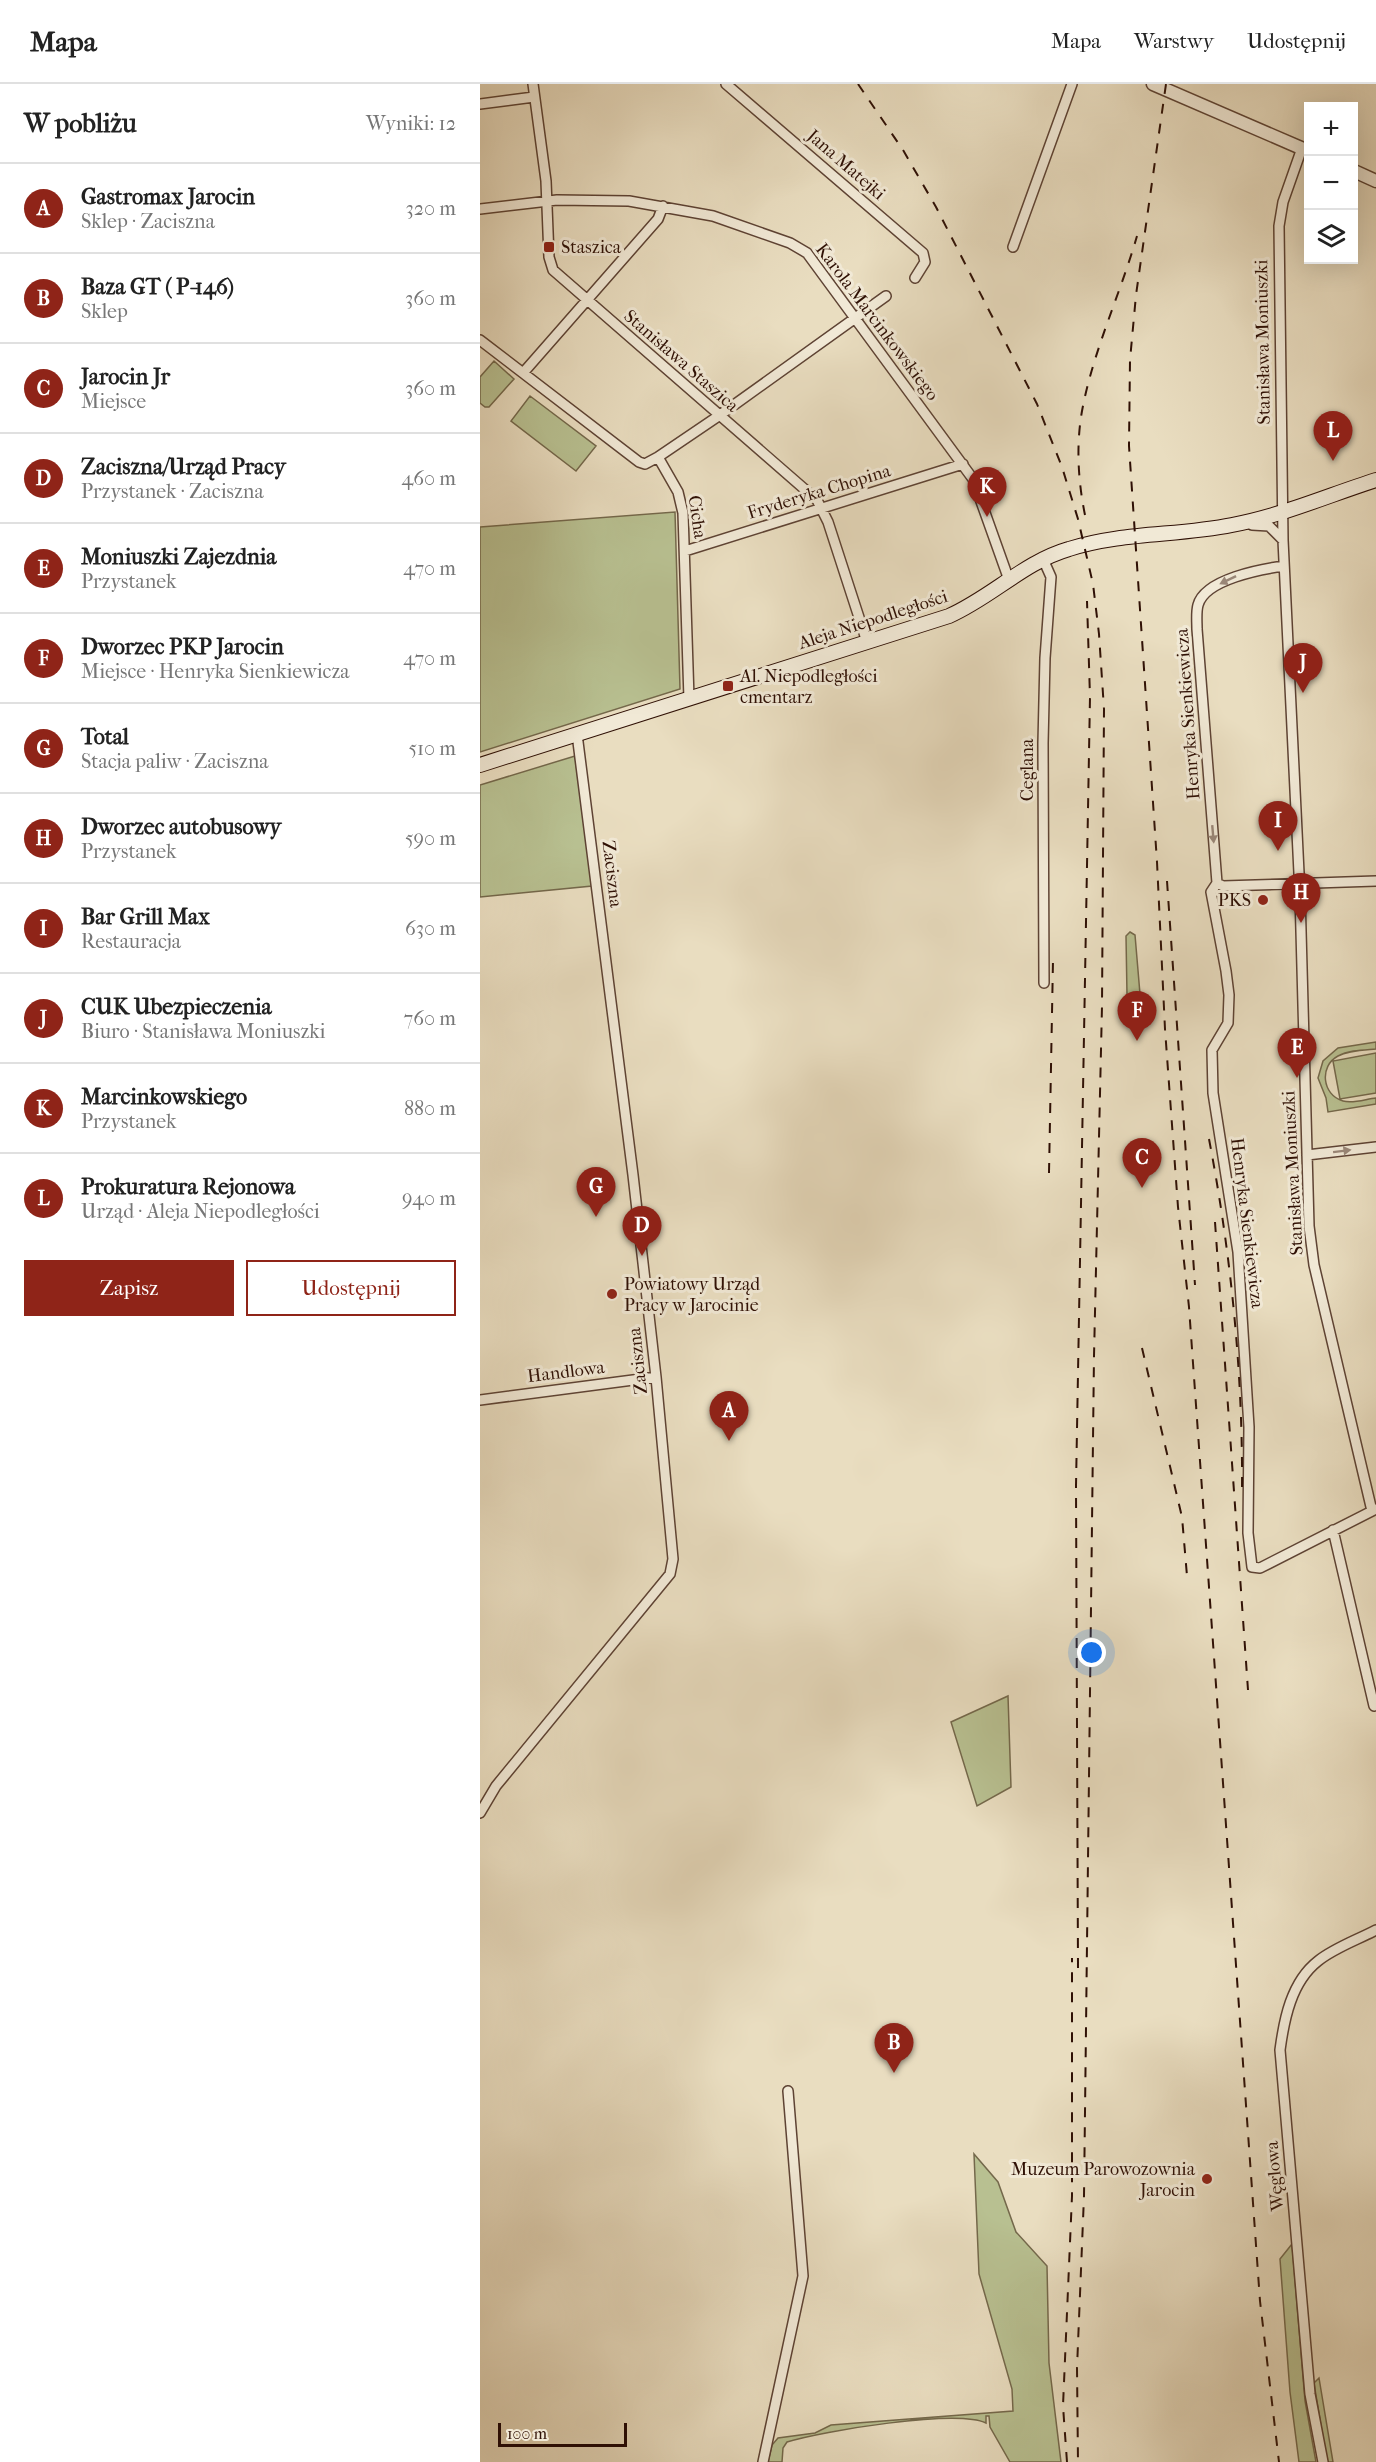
<!DOCTYPE html>
<html lang="pl">
<meta charset="utf-8">
<style>
body{margin:0;font-family:"IM FELL French Canon",serif;background:#f2f2f2;color:#222}
.controls{position:absolute;right:18px;top:18px;display:grid;overflow:hidden;border-radius:0px;box-shadow:0 6px 24px #0002}
.controls button{width:54px;height:54px;display:grid;place-items:center;padding:0;border:0;border-bottom:2px solid #e0e0e0;background:#fff;color:#222;font:30px sans-serif}
.scale{position:absolute;left:18px;bottom:15px;width:129px;box-sizing:border-box;padding-left:6px;border:3px solid #2f1005;border-top:0;font-size:16px;line-height:21px;white-space:nowrap;color:#2f1005;-webkit-text-stroke:4px #f1e9d6;paint-order:stroke}
.you{position:absolute;left:612px;top:1569px;width:21px;height:21px;margin:-15px;border:4px solid #fff;border-radius:50%;background:#1a73e8;box-shadow:0 0 0 9px #1a73e833}
.badge{display:grid;place-items:center;width:39px;height:39px;border-radius:50%;background:#8f2418;color:#fff;font-size:20px;font-weight:700}
.pin{position:absolute;translate:-50% -50px;filter:drop-shadow(0 2px 3px #0008)}
.pin::after{content:'';position:absolute;top:32px;width:21px;height:18px;background:inherit;clip-path:polygon(0 0,100% 0,50% 100%)}
.list{margin:0;padding:0;list-style:none}
h2{display:flex;justify-content:space-between;align-items:center;height:78px;margin:0;padding:0 24px;font-size:26px}
h2 small{font-size:20px;font-weight:400;color:#767676}
.list li{display:grid;grid-template-columns:39px 1fr auto;gap:18px;align-items:center;box-sizing:border-box;height:90px;padding:0 24px;border-top:2px solid #e0e0e0}
.list b{display:block;font-size:22px;white-space:nowrap}
.list p{margin:0;font-size:20px;white-space:nowrap;color:#767676}
.list em{font-size:20px;font-style:normal;color:#767676}
.actions{display:flex;gap:12px;padding:18px 24px}
.actions a{flex:1;padding:14px 0;border:2px solid #8f2418;border-radius:0px;text-align:center;font-size:21px;color:#8f2418}
.actions .main{background:#8f2418;color:#fff}
.icon{flex:none;width:33px;height:33px;fill:none;stroke:currentColor;stroke-width:2;stroke-linecap:round;stroke-linejoin:round}
.map{position:relative;flex:none;width:896px;height:2378px;overflow:hidden}
header{display:flex;align-items:center;gap:36px;box-sizing:border-box;height:84px;padding:0 30px;background:#fff;border-bottom:2px solid #e0e0e0}
header strong{font-size:28px}
nav{display:flex;gap:33px;margin-inline-start:auto;font-size:21px}
main{display:flex}
aside{flex:1;background:#fff}
.map>svg:first-child{display:block}
.green{fill:#b8c091;stroke:#74684b;stroke-width:1.5}
.lines{fill:none;stroke-linecap:round;stroke-linejoin:round}
.minor-casing{stroke:#5e4334;stroke-width:12}
.tertiary-casing{stroke:#5e4334;stroke-width:15}
.secondary-casing{stroke:#2f1005;stroke-width:16}
.minor{stroke:#f1e9d6;stroke-width:9}
.tertiary{stroke:#f1e9d6;stroke-width:12}
.secondary{stroke:#f1e9d6;stroke-width:14}
.rail{stroke:#2f1005;stroke-width:2;stroke-dasharray:10 10;stroke-linecap:butt}
.oneway{fill:#9a8778}
.poi-dot{fill:#8f2418;stroke:#f1e9d6;stroke-width:2}
.labels{text-anchor:middle;dominant-baseline:central;stroke-width:6;stroke-linejoin:round;paint-order:stroke}
.street-label{font-size:18px;fill:#2f1005;stroke:#f1e9d6}
.poi-label{font-size:18px;fill:#2f1005;stroke:#f1e9d6;text-anchor:start}
</style>
<header>
<strong>Mapa</strong>
<nav><a>Mapa</a><a>Warstwy</a><a>Udostępnij</a></nav>
</header>
<main>
<aside>
<h2>W pobliżu<small>Wyniki: 12</small></h2>
<ul class="list">
<li><span class="badge">A</span><div><b>Gastromax Jarocin</b><p>Sklep · Zaciszna</p></div><em>320 m</em></li>
<li><span class="badge">B</span><div><b>Baza GT ( P-146)</b><p>Sklep</p></div><em>360 m</em></li>
<li><span class="badge">C</span><div><b>Jarocin Jr</b><p>Miejsce</p></div><em>360 m</em></li>
<li><span class="badge">D</span><div><b>Zaciszna/Urząd Pracy</b><p>Przystanek · Zaciszna</p></div><em>460 m</em></li>
<li><span class="badge">E</span><div><b>Moniuszki Zajezdnia</b><p>Przystanek</p></div><em>470 m</em></li>
<li><span class="badge">F</span><div><b>Dworzec PKP Jarocin</b><p>Miejsce · Henryka Sienkiewicza</p></div><em>470 m</em></li>
<li><span class="badge">G</span><div><b>Total</b><p>Stacja paliw · Zaciszna</p></div><em>510 m</em></li>
<li><span class="badge">H</span><div><b>Dworzec autobusowy</b><p>Przystanek</p></div><em>590 m</em></li>
<li><span class="badge">I</span><div><b>Bar Grill Max</b><p>Restauracja</p></div><em>630 m</em></li>
<li><span class="badge">J</span><div><b>CUK Ubezpieczenia</b><p>Biuro · Stanisława Moniuszki</p></div><em>760 m</em></li>
<li><span class="badge">K</span><div><b>Marcinkowskiego</b><p>Przystanek</p></div><em>880 m</em></li>
<li><span class="badge">L</span><div><b>Prokuratura Rejonowa</b><p>Urząd · Aleja Niepodległości</p></div><em>940 m</em></li>
</ul>
<div class="actions"><a class="main">Zapisz</a><a>Udostępnij</a></div>
</aside>
<div class="map">
<svg width="896" height="2378" viewBox="0 0 896 2378">
<rect width="100%" height="100%" fill="#e9ddc0"/>
<filter id="stains"><feTurbulence type="fractalNoise" baseFrequency=".00333" numOctaves="4"/><feColorMatrix values="0 0 0 0 .2 0 0 0 0 .09 0 0 0 0 .02 0 0 0 .5 -.17"/></filter>
<radialGradient id="worn" r=".72"><stop offset=".6" stop-color="#630" stop-opacity="0"/><stop offset="1" stop-color="#630" stop-opacity=".3"/></radialGradient>
<path class="green" d="M14 277 34 295 9 323H5L0 319V293Z
M50 312 116 362 96 387 31 337Z
M195 428 200 605 0 668V443Z
M95 672 112 802 0 813V701Z
M650 848 655 851 660 910 647 911 646 852Z
M896 958V965C884 966 869 966 858 972 839 982 842 1011 863 1017 873 1020 886 1015 896 1014V1020L848 1028 846 1014 838 994 843 977 858 964Z
M896 969V1009L860 1015 853 977Z
M528 1612 531 1703 497 1722 471 1638Z
M494 2070 518 2098 536 2148 567 2182 569 2279 581 2378H530L510 2343 509 2332H506V2339C476 2325 342 2347 307 2358L303 2364 302 2378H288L292 2361 298 2354 335 2349 351 2341 533 2327 532 2305 499 2190Z
M812 2160 825 2317 836 2378H819L810 2308 800 2175Z
M839 2294 853 2378H847L834 2299Z"/>
<g class="lines">
<g class="minor-casing">
<path id="minor" d="M53 0 66 97 69 173 73 186 337 416 348 438 387 558
M246 0 443 169 445 178 435 194
M0 20 54 13
M822 64 803 118 799 142 803 456 820 810 829 1142 834 1181 892 1427
M0 125 77 116 149 117 233 132 310 159 327 169 493 395 529 496
M533 163 592 0
M0 256 159 378 165 380 178 373 240 331 406 212
M43 289 178 135 183 122
M178 373 198 408 203 429 209 615
M772 441 789 442 803 456
M205 467 483 380
M563 475 571 493 565 574 563 659 564 899
M804 482C782 485 725 495 718 521 716 528 717 537 717 545L737 799 743 802 896 797
M737 799 731 808 746 887 749 911 748 939 732 966 733 1009 758 1168 769 1343 768 1449 772 1483 780 1484 896 1425
M827 1071 896 1063
M0 1316 176 1293
M853 1446 894 1622
M0 1729 16 1702 190 1490 193 1475 176 1293 153 1091 97 650
M283 2378 323 2192 308 2007
M843 2378 830 2310 800 1966C804 1936 811 1898 838 1877 854 1864 877 1856 896 1846"/>
</g>
<g class="tertiary-casing">
<path id="tertiary" d="M673 0 828 67
M874 87 896 97"/>
</g>
<g class="secondary-casing">
<path id="secondary" d="M0 681 469 532C512 513 544 478 589 465 642 448 698 452 752 441 801 432 849 411 896 396"/>
</g>
<use href="#minor" class="minor"/>
<use href="#tertiary" class="tertiary"/>
<use href="#secondary" class="secondary"/>
<path class="rail" d="M378 0 423 66 456 123 557 320 582 383 598 435 613 500 619 550 624 625 622 922 614 1272 604 2112 597 2284 598 2378
M686 0 656 211 650 276 649 362 677 778 685 945 698 1123 709 1223 780 2217 799 2378
M605 431C598 397 596 361 602 327 613 267 640 211 657 152
M687 797 715 1201
M729 1055C751 1170 763 1289 762 1407
M569 1089 573 876
M735 1138 768 1606
M662 1264 702 1433 707 1492
M598 1884 596 1402 610 613 607 517
M587 2378 583 2322 592 2112V1874"/>
</g>
<defs><path id="oneway-solid" d="M-6-.8H1V-3.2L6.5 0L1 3.2V.8H-6Z" transform="scale(1.5)"/></defs>
<g class="oneway">
<use href="#oneway-solid" transform="translate(748 496) rotate(154)"/>
<use href="#oneway-solid" transform="translate(733 750) rotate(85)"/>
<use href="#oneway-solid" transform="translate(862 1067) rotate(-7)"/>
</g>
<g class="poi-dot">
<rect x="63" y="157" width="12" height="12" rx="3"/>
<rect x="242" y="596" width="12" height="12" rx="3"/>
<circle cx="783" cy="816" r="6"/>
<circle cx="132" cy="1210" r="6"/>
<circle cx="727" cy="2095" r="6"/>
</g>
<g class="labels">
<g class="street-label">
<text transform="translate(366 81) rotate(41)">Jana Matejki</text>
<text transform="translate(397 238) rotate(53)">Karola Marcinkowskiego</text>
<text transform="translate(783 258) rotate(-91)">Stanisława Moniuszki</text>
<text transform="translate(201 277) rotate(41)">Stanisława Staszica</text>
<text transform="translate(339 408) rotate(-17)">Fryderyka Chopina</text>
<text transform="translate(217 433) rotate(82)">Cicha</text>
<text transform="translate(393 536) rotate(-18)">Aleja Niepodległości</text>
<text transform="translate(708 630) rotate(-94)">Henryka Sienkiewicza</text>
<text transform="translate(547 686) rotate(-90)">Ceglana</text>
<text transform="translate(132 790) rotate(83)">Zaciszna</text>
<text transform="translate(813 1089) rotate(-93)">Stanisława Moniuszki</text>
<text transform="translate(767 1139) rotate(83)">Henryka Sienkiewicza</text>
<text transform="translate(158 1277) rotate(-96)">Zaciszna</text>
<text transform="translate(86 1288) rotate(-7)">Handlowa</text>
<text transform="translate(795 2092) rotate(-95)">Węglowa</text>
</g>
<g class="poi-label">
<text x="81" y="163">Staszica</text>
<text x="260" y="592">Al. Niepodległości<tspan x="260" dy="21">cmentarz</tspan></text>
<text x="771" y="816" text-anchor="end">PKS</text>
<text x="144" y="1200">Powiatowy Urząd<tspan x="144" dy="21">Pracy w Jarocinie</tspan></text>
<text x="715" y="2085" text-anchor="end">Muzeum Parowozownia<tspan x="715" dy="21">Jarocin</tspan></text>
</g>
</g>
<rect width="100%" height="100%" filter="url(#stains)"/>
<rect width="100%" height="100%" fill="url(#worn)"/>
</svg>
<div class="controls">
<button>+</button>
<button>−</button>
<button><svg class="icon" aria-label="layers" viewBox="0 0 24 24"><path d="M12 4l9 5-9 5-9-5zM3 14l9 5 9-5"/></svg></button>
</div>
<div class="scale">100 m</div>
<div class="you"></div>
<div class="pin badge" style="left:249px;top:1357px">A</div>
<div class="pin badge" style="left:414px;top:1989px">B</div>
<div class="pin badge" style="left:662px;top:1104px">C</div>
<div class="pin badge" style="left:162px;top:1172px">D</div>
<div class="pin badge" style="left:817px;top:994px">E</div>
<div class="pin badge" style="left:657px;top:957px">F</div>
<div class="pin badge" style="left:116px;top:1133px">G</div>
<div class="pin badge" style="left:821px;top:839px">H</div>
<div class="pin badge" style="left:798px;top:767px">I</div>
<div class="pin badge" style="left:823px;top:609px">J</div>
<div class="pin badge" style="left:507px;top:433px">K</div>
<div class="pin badge" style="left:853px;top:377px">L</div>
</div>
</main>
